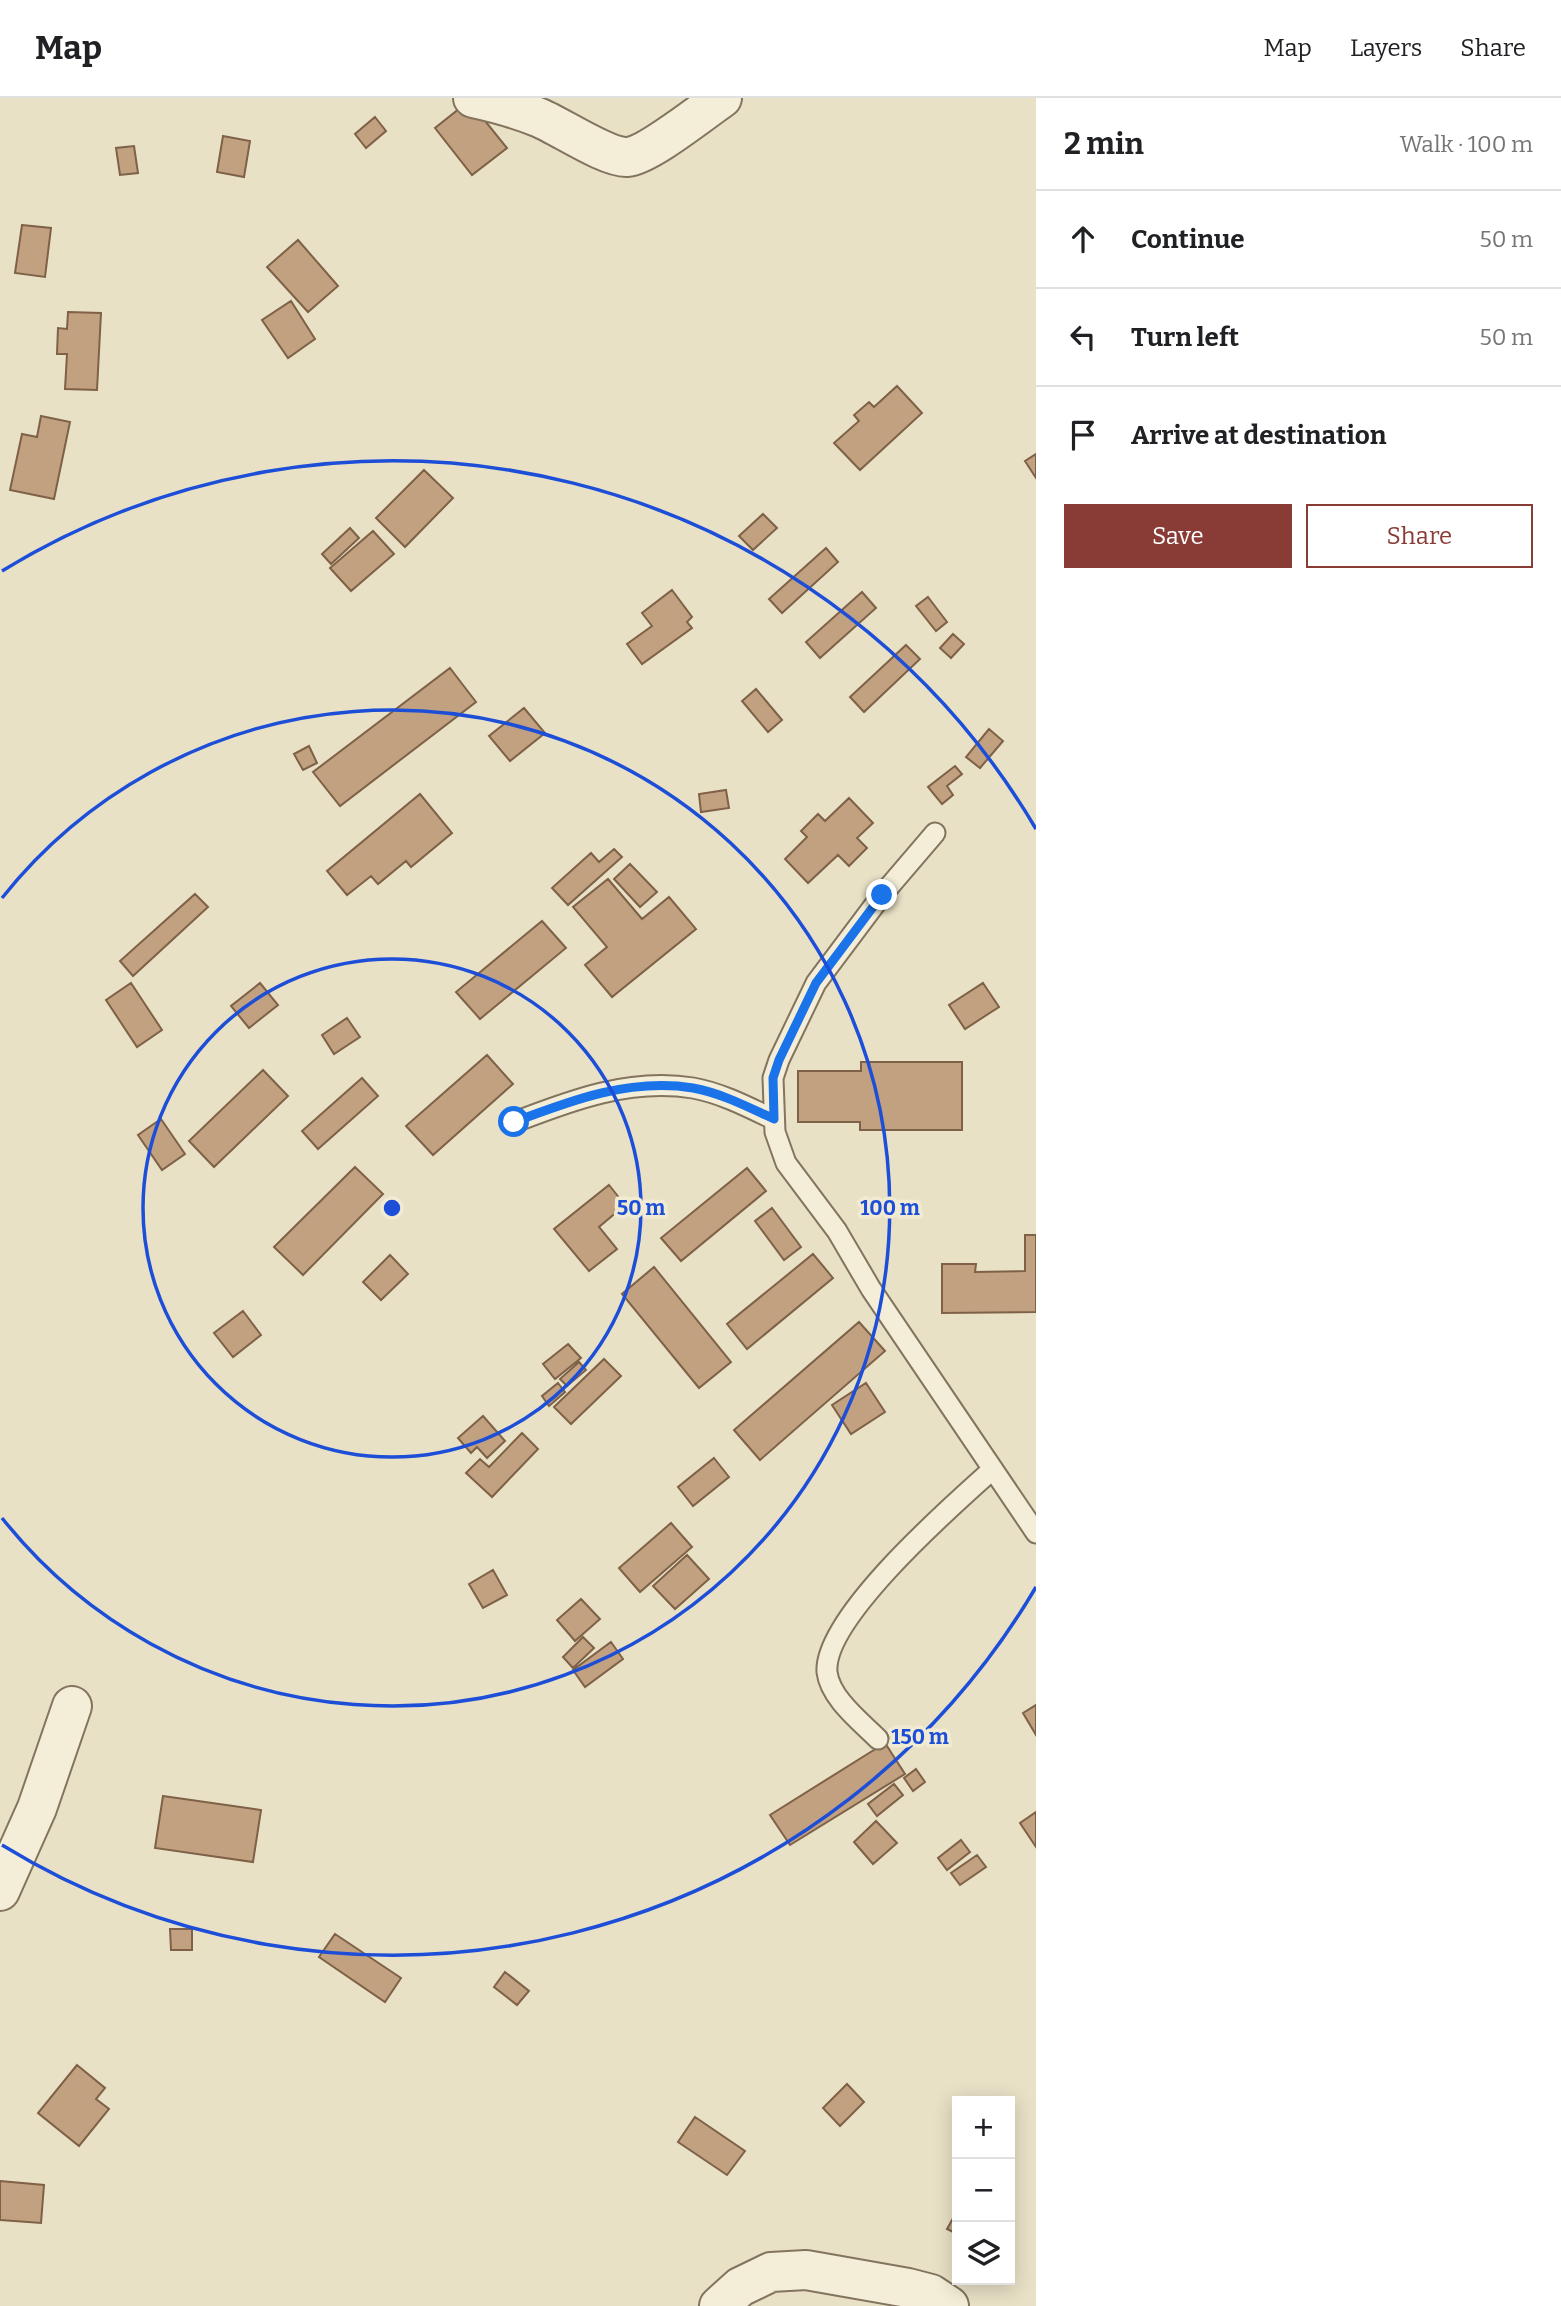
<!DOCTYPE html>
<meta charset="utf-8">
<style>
body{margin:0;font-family:Bitter,serif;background:#f2f2f2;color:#202124}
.controls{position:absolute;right:21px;bottom:21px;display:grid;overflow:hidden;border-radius:0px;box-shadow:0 4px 18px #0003}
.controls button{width:63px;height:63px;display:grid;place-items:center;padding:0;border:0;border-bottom:2px solid #e0e0e0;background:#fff;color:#202124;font:35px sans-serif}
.stop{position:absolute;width:21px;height:21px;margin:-16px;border:5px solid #1a73e8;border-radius:50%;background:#fff}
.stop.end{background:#1a73e8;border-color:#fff;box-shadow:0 2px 7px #0008}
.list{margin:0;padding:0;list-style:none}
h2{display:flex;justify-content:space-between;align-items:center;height:91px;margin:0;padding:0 28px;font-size:30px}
h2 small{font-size:23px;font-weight:400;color:#757577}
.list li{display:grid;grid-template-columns:46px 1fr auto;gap:21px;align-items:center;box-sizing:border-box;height:98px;padding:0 28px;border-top:2px solid #e0e0e0}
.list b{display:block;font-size:26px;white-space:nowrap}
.list em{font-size:23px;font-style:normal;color:#757577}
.actions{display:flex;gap:14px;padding:21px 28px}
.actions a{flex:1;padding:16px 0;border:2px solid #893b35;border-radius:0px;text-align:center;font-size:24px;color:#893b35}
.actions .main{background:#893b35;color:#fff}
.icon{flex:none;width:38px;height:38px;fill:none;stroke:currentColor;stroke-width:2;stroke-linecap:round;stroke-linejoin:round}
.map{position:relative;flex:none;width:1036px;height:2208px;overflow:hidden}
header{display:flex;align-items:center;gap:42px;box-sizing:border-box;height:98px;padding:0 35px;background:#fff;border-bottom:2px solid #e0e0e0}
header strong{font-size:33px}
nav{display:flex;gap:38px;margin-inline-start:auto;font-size:24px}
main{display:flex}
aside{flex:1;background:#fff}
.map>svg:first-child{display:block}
.building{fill:#c2a180;stroke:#7e6146;stroke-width:2}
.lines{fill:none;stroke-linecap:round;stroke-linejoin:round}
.lane-casing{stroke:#82745e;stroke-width:23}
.street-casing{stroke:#82745e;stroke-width:42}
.lane{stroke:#f4eed8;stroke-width:19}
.street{stroke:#f4eed8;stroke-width:38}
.route{stroke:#1a73e8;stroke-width:9}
.ring{fill:none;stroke:#1d4ed8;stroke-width:3.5}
.centre{fill:#1d4ed8;stroke:#f1ebd4;stroke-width:3.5}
.ring-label{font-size:21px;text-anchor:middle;font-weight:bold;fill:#1d4ed8;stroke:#f1ebd4;stroke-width:7;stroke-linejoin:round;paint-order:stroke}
</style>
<header>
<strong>Map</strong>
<nav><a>Map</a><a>Layers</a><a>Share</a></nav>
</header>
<main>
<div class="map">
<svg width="1036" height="2208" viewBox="0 0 1036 2208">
<rect width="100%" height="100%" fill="#e9e1c6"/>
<path class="building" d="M469 3 507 50 472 77 435 30Z
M375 19 386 33 366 50 355 36Z
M223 38 250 43 244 79 217 74Z
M134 48 138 75 120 77 116 50Z
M22 127 51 130 45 179 15 175Z
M298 142 338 188 308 214 267 169Z
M291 203 315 241 288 260 262 222Z
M68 214 101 215 97 292 65 291 67 256H57L58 230 67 231Z
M897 288 922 315 860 372 834 345 859 323 854 317 869 304 874 309Z
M41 318 70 324 54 401 10 392 22 336 37 339Z
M1036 356V380L1025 363Z
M424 372 453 400 405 449 376 420Z
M763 416 777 430 753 452 739 438Z
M350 430 359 440 331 466 322 456Z
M373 433 394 456 351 493 330 470Z
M826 450 838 464 782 515 769 501Z
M672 492 692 519 687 524 692 530 642 566 627 546 652 528 642 515Z
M862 494 876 510 820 560 806 544Z
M928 499 947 524 936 533 916 508Z
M953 536 964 546 951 560 940 550Z
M906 547 920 561 864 614 850 599Z
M450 570 476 604 340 708 313 674Z
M756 591 782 622 768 634 742 603Z
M524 610 545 635 510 663 489 638Z
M989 631 1003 643 980 670 966 659Z
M309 648 317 665 303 672 294 656Z
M955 668 962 676 947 688 953 697 942 706 928 689Z
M726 692 729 710 701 714 699 696Z
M420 696 452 735 411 769 406 763 378 786 371 778 347 797 327 773Z
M849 700 873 725 857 740 867 750 849 768 838 757 808 785 785 761 807 739 801 733 818 716 825 723Z
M614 751 622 759 568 807 552 790 591 755 599 764Z
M630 766 657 794 640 809 614 781Z
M608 781 642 821 669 799 696 831 612 899 585 867 607 849 573 809Z
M195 796 208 809 133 878 120 863Z
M542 823 566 850 480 921 456 894Z
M131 885 162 932 137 949 106 902Z
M260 885 278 907 249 930 231 908Z
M983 885 999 909 965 931 949 907Z
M347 920 360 939 334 956 322 937Z
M487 957 513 986 433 1057 406 1028Z
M861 964H962V1032H860V1024H798V973H861Z
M263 972 288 998 214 1069 189 1043Z
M362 980 378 998 318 1051 302 1033Z
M161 1021 185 1056 162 1072 138 1037Z
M355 1069 383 1096 303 1177 274 1149Z
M747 1070 766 1093 681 1163 661 1140Z
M609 1087 625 1107 599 1129 617 1151 589 1173 554 1131Z
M772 1110 801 1149 784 1162 755 1123Z
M1025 1137H1036V1214L942 1215V1166H976L975 1174 1025 1173Z
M813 1156 833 1180 747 1251 727 1226Z
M390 1157 408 1176 381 1202 363 1184Z
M654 1169 731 1264 699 1290 622 1196Z
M243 1213 261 1237 233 1259 214 1235Z
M859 1224 885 1253 760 1362 734 1332Z
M568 1246 581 1260 555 1281 543 1266Z
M604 1261 621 1278 571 1326 554 1309Z
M579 1264 586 1272 567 1288 560 1281Z
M558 1285 565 1294 549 1308 542 1298Z
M866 1285 885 1314 851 1336 832 1307Z
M483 1318 505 1343 487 1360 477 1349 471 1355 458 1340Z
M522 1335 538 1351 492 1399 466 1375 480 1361 489 1369Z
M714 1360 729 1379 693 1408 678 1389Z
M671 1425 692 1449 640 1494 619 1470Z
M687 1457 709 1481 675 1511 653 1488Z
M493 1472 507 1497 483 1510 469 1486Z
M581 1501 600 1521 575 1543 557 1522Z
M583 1539 594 1550 573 1570 563 1559Z
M611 1544 623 1561 585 1589 573 1572Z
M1036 1607V1637L1023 1615Z
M885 1645 905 1676 790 1747 770 1717Z
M916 1671 925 1684 913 1693 904 1680Z
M894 1686 903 1697 877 1718 868 1706Z
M163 1698 261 1712 253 1764 155 1750Z
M1036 1714V1749L1020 1725Z
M876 1723 897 1745 873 1766 854 1744Z
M961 1742 970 1754 947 1772 938 1760Z
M977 1757 986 1769 960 1787 951 1775Z
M170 1831H192V1852H171Z
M335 1836 401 1880 385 1904 319 1859Z
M505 1874 529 1893 517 1907 494 1889Z
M77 1967 105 1990 96 2001 109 2011 79 2048 38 2015Z
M847 1986 864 2004 840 2028 823 2010Z
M695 2019 745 2053 727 2077 678 2044Z
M0 2083 44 2087 41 2125 0 2122Z
M957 2113V2136L947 2131Z"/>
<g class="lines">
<g class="lane-casing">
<path id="lane" d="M935 735 882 797 816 885 779 962 773 980 775 1034 786 1065 837 1133 871 1191 1036 1435
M515 1024C572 1002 630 980 693 990 721 995 748 1009 773 1021
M878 1641C860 1623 830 1600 827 1574 823 1520 953 1407 993 1371"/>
</g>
<g class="street-casing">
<path id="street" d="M473 0C496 5 518 11 540 20 561 29 607 60 627 59 647 58 703 13 722 0
M0 1793 37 1710 72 1608
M719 2208 740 2189 771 2174 806 2172 908 2190 931 2196 949 2208"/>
</g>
<use href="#lane" class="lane"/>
<use href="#street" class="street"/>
</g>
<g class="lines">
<path class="route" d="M514 1024C572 1002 630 980 693 990 721 995 748 1009 774 1021L773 980 779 962 816 885 882 797"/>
</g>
<g class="ring">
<circle cx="392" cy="1110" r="249"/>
<path d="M2 800A498 498 0 1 1 2 1420"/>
<path d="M1036 1489A747 747 0 0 1 2 1747M2 473A747 747 0 0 1 1036 731"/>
</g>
<circle cx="392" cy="1110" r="10" class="centre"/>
<g class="ring-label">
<text x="641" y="1117">50 m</text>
<text x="890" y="1117">100 m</text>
<text x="920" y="1646">150 m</text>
</g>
</svg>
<div class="controls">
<button>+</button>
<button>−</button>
<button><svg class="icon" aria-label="layers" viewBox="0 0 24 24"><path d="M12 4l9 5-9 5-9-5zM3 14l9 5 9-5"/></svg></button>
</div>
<div class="stop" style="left:514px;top:1024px"></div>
<div class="stop end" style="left:882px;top:797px"></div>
</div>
<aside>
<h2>2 min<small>Walk · 100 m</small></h2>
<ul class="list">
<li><svg class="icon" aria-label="ahead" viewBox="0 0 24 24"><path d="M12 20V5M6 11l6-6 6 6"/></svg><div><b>Continue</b></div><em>50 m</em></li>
<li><svg class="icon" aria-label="left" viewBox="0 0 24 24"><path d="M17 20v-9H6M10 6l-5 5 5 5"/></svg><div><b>Turn left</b></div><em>50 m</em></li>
<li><svg class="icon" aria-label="arrive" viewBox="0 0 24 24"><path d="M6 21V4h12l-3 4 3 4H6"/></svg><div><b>Arrive at destination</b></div></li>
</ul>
<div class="actions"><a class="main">Save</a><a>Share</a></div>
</aside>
</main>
